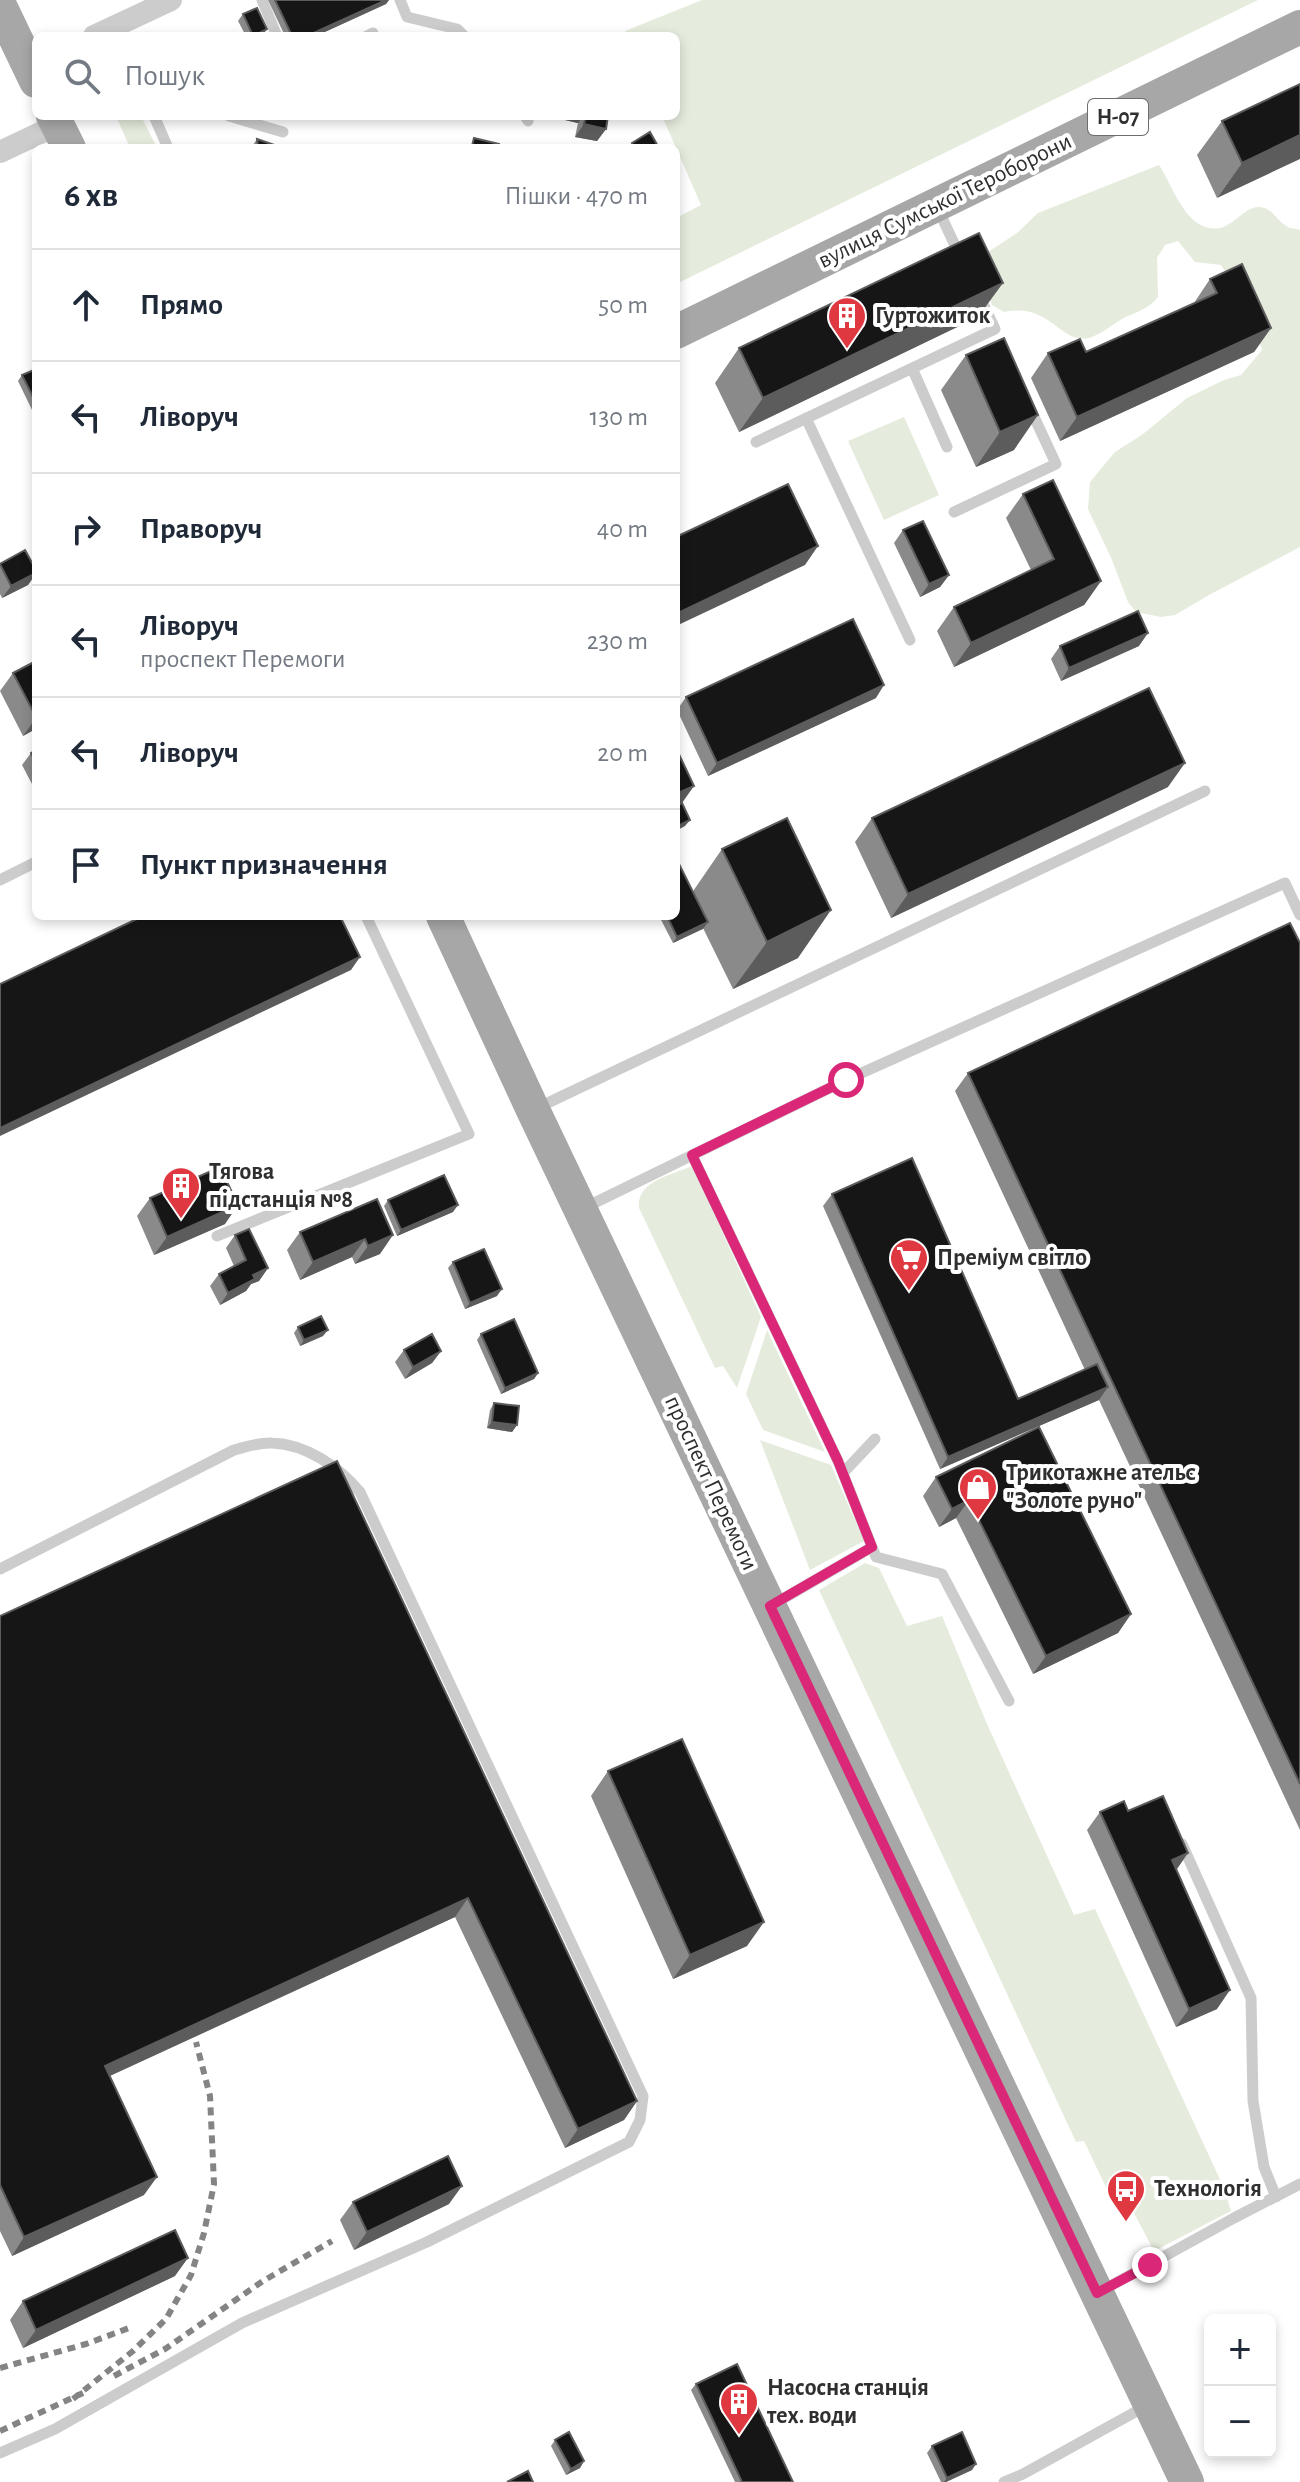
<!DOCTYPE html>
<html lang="uk">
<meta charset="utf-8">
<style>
body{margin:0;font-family:"Alegreya Sans",sans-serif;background:#f6f6f7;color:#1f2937}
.controls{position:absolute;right:24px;bottom:24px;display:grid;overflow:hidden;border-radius:12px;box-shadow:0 4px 12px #0003}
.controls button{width:72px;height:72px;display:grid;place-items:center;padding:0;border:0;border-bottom:2px solid #e0e1e3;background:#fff;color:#1f2937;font:40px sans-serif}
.stop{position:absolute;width:24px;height:24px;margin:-18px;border:6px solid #db2777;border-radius:50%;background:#fff}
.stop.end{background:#db2777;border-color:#fff;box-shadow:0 2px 8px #0008}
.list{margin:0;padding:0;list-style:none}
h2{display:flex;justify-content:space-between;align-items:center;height:104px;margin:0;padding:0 32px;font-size:34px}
h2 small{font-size:26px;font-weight:400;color:#747a83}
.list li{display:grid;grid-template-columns:52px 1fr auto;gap:24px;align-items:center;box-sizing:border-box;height:112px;padding:0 32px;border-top:2px solid #e0e1e3}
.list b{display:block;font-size:30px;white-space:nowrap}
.list p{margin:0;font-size:26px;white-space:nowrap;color:#747a83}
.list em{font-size:26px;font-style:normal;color:#747a83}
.icon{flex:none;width:44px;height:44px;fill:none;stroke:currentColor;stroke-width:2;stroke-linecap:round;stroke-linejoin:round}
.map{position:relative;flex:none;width:1300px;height:2482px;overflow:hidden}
.search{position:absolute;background:#fff;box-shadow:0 4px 12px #0003;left:32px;top:32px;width:648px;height:88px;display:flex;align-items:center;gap:20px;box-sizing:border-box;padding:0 28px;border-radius:12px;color:#747a83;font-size:30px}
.panel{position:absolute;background:#fff;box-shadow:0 4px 12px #0003;left:32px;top:144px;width:648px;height:776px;border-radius:12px}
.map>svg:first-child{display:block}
.green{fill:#e5ecdd}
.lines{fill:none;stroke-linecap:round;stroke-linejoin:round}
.lane{stroke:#ccc;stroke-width:11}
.street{stroke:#ccc;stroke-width:22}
.primary{stroke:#a7a7a7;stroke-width:34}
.rail{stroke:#848484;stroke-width:6;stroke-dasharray:8 6;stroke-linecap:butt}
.wall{fill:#8a8a8a}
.shaded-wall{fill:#5c5c5c}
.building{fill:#161616;stroke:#5c5c5c;stroke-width:2}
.route{stroke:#db2777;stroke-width:10}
.labels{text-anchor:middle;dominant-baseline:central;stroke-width:8;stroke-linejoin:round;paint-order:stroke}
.shield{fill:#fff;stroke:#6d6d6d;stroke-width:2}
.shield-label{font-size:22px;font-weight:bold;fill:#2f2f2f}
.street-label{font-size:24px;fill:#2f2f2f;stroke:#fff}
.poi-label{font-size:24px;font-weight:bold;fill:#2f2f2f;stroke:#fff;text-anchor:start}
</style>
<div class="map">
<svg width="1300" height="2482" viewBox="0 0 1300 2482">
<rect width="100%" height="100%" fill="#fff"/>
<path class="green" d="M702 0H1258L676 284V218L701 205 662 116H676V36H628L625 31Z
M116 116H141L157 148H130Z
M1159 165C1173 185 1186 234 1220 228 1234 225 1244 208 1258 207 1273 207 1276 221 1288 227 1289 228 1298 229 1300 230V547L1209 595 1175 615 1161 617 1136 612 1128 602 1112 560 1088 509 1090 482 1115 452 1143 434 1187 398 1224 380 1241 375 1262 350 1250 311 1221 265 1195 262 1178 241 1165 245 1157 258 1158 297C1148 310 1135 312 1122 319 1112 325 1100 335 1089 338 1059 344 1051 302 1004 312L992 305 979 267 985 254 1017 233 1038 213Z
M904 417 939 495 884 520 848 441Z
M692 1166 761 1317 737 1388 723 1366 715 1368 639 1208C636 1181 672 1175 692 1166Z
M767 1330 825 1452 763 1430 746 1394Z
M760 1440 831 1465 864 1541 810 1570Z
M865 1563 879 1568 907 1626 942 1616 987 1724 1074 1915 1095 1909 1223 2186 1231 2211 1154 2251 1126 2198 1112 2200 1084 2141 1076 2142 819 1590Z"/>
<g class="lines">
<path class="lane" d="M262 0 277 36
M400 0 407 17 457 29 464 36
M367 36 373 33
M154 116 168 148
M229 116 283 132
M525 116 528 121
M937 207 960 256
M912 368 947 447
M806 418 910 640
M756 442 995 329 980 297
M954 512 1056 464 1029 406
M0 880 36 862
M537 1108 1205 791
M692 1155 838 1461 872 1547
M584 1208 846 1080 1285 883 1300 915
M217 1236 469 1134 366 916
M843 1473 875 1439
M0 1569 234 1450C246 1447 260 1442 272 1443 306 1444 339 1467 360 1492L643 2096 640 2120 629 2142 427 2242 242 2323 55 2429 0 2453
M774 1604 872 1547 876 1557 942 1574 1009 1701
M1182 1844 1251 1998 1253 2101 1264 2167 1276 2197
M1101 2291 1234 2218 1300 2184
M1004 2482 1023 2474 1146 2406"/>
<path class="street" d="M94 36 171 0
M0 152 57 125"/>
<path class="primary" d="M0 6 36 81
M53 116 69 148
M676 332 1300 27
M443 916 533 1110 1187 2482"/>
<path class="rail" d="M0 2368 86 2344 129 2328
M114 2376 165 2349 263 2281 332 2241
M73 2399 133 2351 166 2319 191 2275 204 2233 214 2184 210 2096 196 2042
M0 2431 83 2393"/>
</g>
<path class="wall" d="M268 0H389L386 4 316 36H285Z
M243 14 263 36H246L238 21Z
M1300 84 1217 198 1197 155 1222 121Z
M552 116H608L606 129 597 141 575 137 578 123 552 117Z
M257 139 283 148H253V145Z
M1210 279 1271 328 1254 352 1060 441 1031 378 1048 353 1086 352 1194 303Z
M978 317 739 432 715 383 739 348Z
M966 355 1014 450 976 467 941 390Z
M36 369V411L33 412 18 381 22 375Z
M1023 494 1101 581 1084 605 954 667 937 631 954 607 1031 570 1006 518Z
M903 530 949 575 940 587 920 597 894 543Z
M0 564 36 570V574L28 585 2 598 0 594Z
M1060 646H1139L1061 681 1051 659Z
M36 661V739L32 731 23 736 0 691 13 673Z
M686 697 876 698 708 776 677 710Z
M36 750V782L32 784 22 765 31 753Z
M1168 787 891 918 855 842 872 818Z
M722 849 798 958 733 989 703 928 673 943 659 916H676Z
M1300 943V1830L1099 1400 940 1469 823 1206 832 1194 1018 1399 1085 1370 955 1091 968 1073Z
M150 1198 225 1224 154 1255 137 1216Z
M377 1199 380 1254 355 1264 352 1257 300 1280 287 1250 300 1232Z
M388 1200 453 1212 397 1236 384 1206Z
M235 1235 268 1268 259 1281 251 1284 246 1291 220 1305 210 1286 219 1274 234 1266 226 1248Z
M453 1262 497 1296 465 1309 448 1268Z
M298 1327 323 1336 300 1346 294 1333Z
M481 1334 538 1373 534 1379 501 1394 477 1340Z
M404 1350 441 1351 432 1363 405 1379 395 1362Z
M494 1403 517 1425 512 1432 487 1428 490 1410Z
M337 1461 637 2101 624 2120 565 2148 455 1917 110 2076 144 2195 12 2256 0 2231V1616Z
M936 1477 1131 1614 1118 1633 1033 1674 956 1518 939 1527 923 1496Z
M608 1771 747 1946 673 1979 591 1796Z
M1128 1811 1176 1870 1217 2009 1176 2027 1087 1830 1100 1812Z
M353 2202 449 2204 354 2250 340 2220Z
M175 2276 23 2348 10 2320 23 2301Z
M696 2384 793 2482H735L691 2390Z
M555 2440 584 2461 580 2468 566 2475 551 2446Z
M932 2446 972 2470 946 2482H941L927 2453Z"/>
<path class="shaded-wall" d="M386 0H389L386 4 316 36H307Z
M267 29 262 36H254Z
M552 116H583L578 123 552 117Z
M584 124 606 129 597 141 575 137Z
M1300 135V159L1217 198 1242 163Z
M1003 283 978 317 739 432 763 398Z
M1271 328 1254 352 1060 441 1077 417Z
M1038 415 1014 450 976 467 1000 432Z
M818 546 805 565 676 626V614Z
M36 573 28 585 2 598 11 586Z
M949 575 940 587 920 597 929 584Z
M1101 581 1084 605 954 667 971 643Z
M1148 633 1139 646 1061 681 1069 668Z
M884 685 876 698 708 776 717 763Z
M36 718V725L32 731 23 736Z
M1185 763 1168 787 891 918 908 894Z
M694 786 677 810H676V794Z
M690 820 685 826 676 831V827Z
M831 910 798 958 733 989 767 942Z
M708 922 703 929 673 943 677 937Z
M360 957 351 970 0 1136V1128Z
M238 1205 225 1224 154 1255 167 1237Z
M458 1205 453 1212 397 1236 401 1230Z
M393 1235 380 1254 355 1264 368 1246Z
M365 1239 352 1257 300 1280 313 1262Z
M268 1268 259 1281 251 1284 246 1291 220 1305 228 1293 253 1275Z
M502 1289 497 1296 465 1309 470 1303Z
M328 1330 323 1336 300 1346 304 1340Z
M441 1351 432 1363 405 1379 413 1367Z
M538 1373 534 1379 501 1394 505 1388Z
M1108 1387 1099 1400 940 1469 948 1457Z
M492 1422 517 1425 512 1432 487 1428Z
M969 1500 956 1518 939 1527 952 1509Z
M1131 1614 1118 1633 1033 1674 1046 1656Z
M1188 1853 1175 1872 1172 1860Z
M468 1898 455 1917 92 2084 105 2066Z
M764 1922 747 1946 673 1979 690 1955Z
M1230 1990 1217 2009 1176 2027 1189 2009Z
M637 2101 624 2120 565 2148 578 2129Z
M157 2177 144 2195 12 2256 24 2237Z
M462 2186 449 2204 354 2250 367 2232Z
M188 2258 175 2276 23 2348 36 2330Z
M584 2461 580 2468 566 2475 571 2469Z
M976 2464 972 2470 946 2482H944L947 2478Z"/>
<path class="building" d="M275 0H386L307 36H292Z
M257 8 267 29 253 36 243 14Z
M1300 84V135L1242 163 1222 121Z
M586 116H608L606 129 584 124Z
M650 132 659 148H635L632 143Z
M474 138 499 144 498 148H469L472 146Z
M257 139 283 148H258Z
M979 233 1003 283 763 398 739 348Z
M1242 264 1271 328 1077 417 1048 353 1080 339 1086 352 1217 293 1210 279Z
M1004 338 1038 415 1000 432 966 355Z
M36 369V403L22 375Z
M1053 480 1101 581 971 643 954 607 1054 559 1023 494Z
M788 484 818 546 676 614V537Z
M923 521 949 575 929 584 903 530Z
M25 550 36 570V573L11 586 0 564Z
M1138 611 1148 633 1069 668 1060 646Z
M853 619 884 685 717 763 686 697Z
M36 661V717L13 673Z
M1149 688 1185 763 908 894 872 818Z
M676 748 694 786 676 794Z
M36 750V762L31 753Z
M682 803 690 820 676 827V806Z
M787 818 831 910 767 942 722 849Z
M676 858 708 922 677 937 667 916H676Z
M143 916H340L360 957 0 1128V984Z
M1290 923 1300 943V1784L968 1073Z
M912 1158 1018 1399 1097 1364 1108 1387 948 1457 832 1194Z
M220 1167 238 1205 167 1237 150 1198Z
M444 1175 458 1205 401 1230 388 1200Z
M377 1199 393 1235 368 1246 365 1239 313 1262 300 1232Z
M249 1229 268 1268 253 1275 255 1279 228 1293 219 1274 246 1260 235 1235Z
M484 1249 502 1289 470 1303 453 1262Z
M321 1316 328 1330 304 1340 298 1327Z
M514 1319 538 1373 505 1388 481 1334Z
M432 1334 441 1351 413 1367 404 1350Z
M494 1403 519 1406 517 1425 492 1422Z
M1039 1427 1131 1614 1046 1656 969 1500 952 1509 936 1477Z
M337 1461 637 2101 578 2129 468 1898 105 2066 157 2177 24 2237 0 2185V1616Z
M682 1739 764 1922 690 1955 608 1771Z
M1163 1796 1188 1853 1172 1860 1230 1990 1189 2009 1100 1812 1124 1801 1128 1811Z
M448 2156 462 2186 367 2232 353 2202Z
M175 2230 188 2258 36 2330 23 2301Z
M737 2364 793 2482H742L696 2384Z
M569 2432 584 2461 571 2469 555 2440Z
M962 2432 976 2464 947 2478 932 2446Z
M528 2471 533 2482H507Z"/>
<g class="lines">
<path class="route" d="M846 1080 692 1155 838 1461 872 1547 770 1606 1097 2293 1150 2265"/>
</g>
<defs>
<g id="building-pin" transform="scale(2)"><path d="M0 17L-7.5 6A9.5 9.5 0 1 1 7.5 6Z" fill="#df3841" stroke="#fff"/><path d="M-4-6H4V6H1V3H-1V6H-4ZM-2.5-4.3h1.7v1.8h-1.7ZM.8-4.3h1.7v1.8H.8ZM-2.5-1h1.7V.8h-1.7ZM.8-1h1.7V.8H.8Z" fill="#fff"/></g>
<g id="supermarket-pin" transform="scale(2)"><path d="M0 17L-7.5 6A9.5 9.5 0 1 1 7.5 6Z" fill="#df3841" stroke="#fff"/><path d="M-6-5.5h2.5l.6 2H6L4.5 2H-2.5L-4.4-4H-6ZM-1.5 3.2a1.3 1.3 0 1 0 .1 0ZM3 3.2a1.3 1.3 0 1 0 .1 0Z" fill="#fff"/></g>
<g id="shop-pin" transform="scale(2)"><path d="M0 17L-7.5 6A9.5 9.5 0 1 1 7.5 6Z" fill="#df3841" stroke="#fff"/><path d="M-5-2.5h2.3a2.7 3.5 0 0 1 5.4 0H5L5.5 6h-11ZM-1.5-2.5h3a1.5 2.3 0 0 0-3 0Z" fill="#fff"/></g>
<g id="bus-pin" transform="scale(2)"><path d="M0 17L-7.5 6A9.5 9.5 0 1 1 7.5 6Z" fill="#df3841" stroke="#fff"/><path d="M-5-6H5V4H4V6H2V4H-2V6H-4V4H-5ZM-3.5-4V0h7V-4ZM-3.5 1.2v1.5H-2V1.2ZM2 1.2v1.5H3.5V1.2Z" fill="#fff"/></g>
</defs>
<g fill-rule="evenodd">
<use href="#building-pin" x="847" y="316"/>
<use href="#building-pin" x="181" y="1186"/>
<use href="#supermarket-pin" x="909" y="1258"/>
<use href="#shop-pin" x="978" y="1487"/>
<use href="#bus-pin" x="1126" y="2189"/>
<use href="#building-pin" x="739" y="2402"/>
</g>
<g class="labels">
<rect class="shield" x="1088" y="99" width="60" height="36" rx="6"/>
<g class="shield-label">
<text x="1118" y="117">Н-07</text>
</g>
<g class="street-label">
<text transform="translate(945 201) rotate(-26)">вулиця Сумської Тероборони</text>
<text transform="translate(711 1483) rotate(65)">проспект Перемоги</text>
</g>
<g class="poi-label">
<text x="875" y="316">Гуртожиток</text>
<text x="209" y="1172">Тягова<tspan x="209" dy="28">підстанція №8</tspan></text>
<text x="937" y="1258">Преміум світло</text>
<text x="1006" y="1473">Трикотажне ательє<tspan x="1006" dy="28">"Золоте руно"</tspan></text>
<text x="1154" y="2189">Технологія</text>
<text x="767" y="2388">Насосна станція<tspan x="767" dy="28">тех. води</tspan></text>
</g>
</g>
</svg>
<div class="controls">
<button>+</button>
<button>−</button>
</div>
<div class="stop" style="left:846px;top:1080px"></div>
<div class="stop end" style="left:1150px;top:2265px"></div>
<div class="search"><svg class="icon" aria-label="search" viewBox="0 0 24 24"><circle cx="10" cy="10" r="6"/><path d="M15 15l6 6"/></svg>Пошук</div>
<section class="panel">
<h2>6 хв<small>Пішки · 470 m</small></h2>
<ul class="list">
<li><svg class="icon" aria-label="ahead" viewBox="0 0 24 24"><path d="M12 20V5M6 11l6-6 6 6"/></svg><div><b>Прямо</b></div><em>50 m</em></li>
<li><svg class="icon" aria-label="left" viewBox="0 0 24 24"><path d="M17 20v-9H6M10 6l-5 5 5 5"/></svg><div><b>Ліворуч</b></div><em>130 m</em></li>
<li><svg class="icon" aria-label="right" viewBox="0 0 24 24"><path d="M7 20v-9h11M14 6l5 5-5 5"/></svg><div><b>Праворуч</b></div><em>40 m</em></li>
<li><svg class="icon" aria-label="left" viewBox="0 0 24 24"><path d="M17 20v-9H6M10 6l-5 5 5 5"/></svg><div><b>Ліворуч</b><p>проспект Перемоги</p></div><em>230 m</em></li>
<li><svg class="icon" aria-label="left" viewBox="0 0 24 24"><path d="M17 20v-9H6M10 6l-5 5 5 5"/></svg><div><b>Ліворуч</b></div><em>20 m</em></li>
<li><svg class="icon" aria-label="arrive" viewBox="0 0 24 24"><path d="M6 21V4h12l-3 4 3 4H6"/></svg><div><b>Пункт призначення</b></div></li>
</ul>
</section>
</div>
